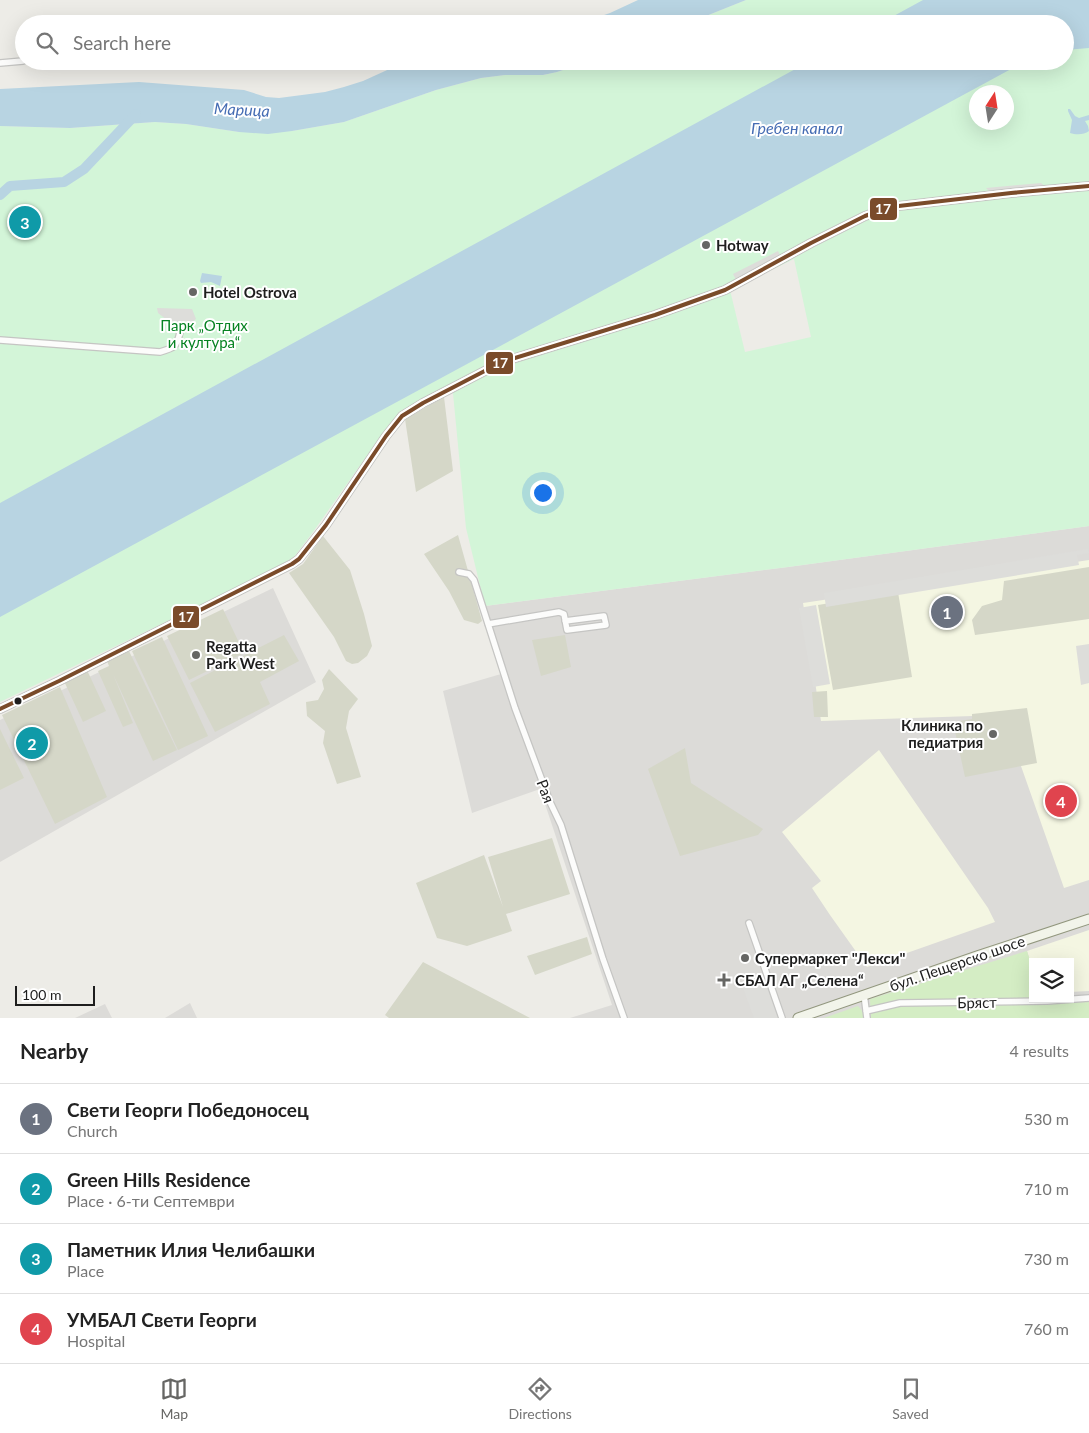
<!DOCTYPE html>
<meta charset="utf-8">
<style>
body{margin:0;font-family:Lato,sans-serif;background:#f6f6f6;color:#222}
.controls{position:absolute;right:15px;bottom:15px;display:grid;overflow:hidden;border-radius:0px;box-shadow:0 5px 20px #0002}
.controls button{width:45px;height:45px;display:grid;place-items:center;padding:0;border:0;border-bottom:1px solid #e0e0e0;background:#fff;color:#222;font:25px sans-serif}
.compass{position:absolute;left:969px;top:85px;width:45px;height:45px;border-radius:50%;background:#fff;box-shadow:0 5px 20px #0002;rotate:12deg}
.scale{position:absolute;left:15px;bottom:12px;width:80px;box-sizing:border-box;padding-left:5px;border:2px solid #1e1e1e;border-top:0;font-size:14px;line-height:18px;white-space:nowrap;color:#1e1e1e;-webkit-text-stroke:4px #fff;paint-order:stroke}
.you{position:absolute;left:542px;top:492px;width:18px;height:18px;margin:-12px;border:4px solid #fff;border-radius:50%;background:#1a73e8;box-shadow:0 0 0 8px #1a73e833}
.badge{display:grid;place-items:center;width:32px;height:32px;border-radius:50%;background:#666664;color:#fff;font-size:16px;font-weight:700}
.pin{position:absolute;translate:-50% -50%;border:2px solid #fff;box-shadow:0 1px 5px #0006}
.list{margin:0;padding:0;list-style:none}
h2{display:flex;justify-content:space-between;align-items:center;height:65px;margin:0;padding:0 20px;font-size:21px}
h2 small{font-size:16px;font-weight:400;color:#767676}
.list li{display:grid;grid-template-columns:32px 1fr auto;gap:15px;align-items:center;box-sizing:border-box;height:70px;padding:0 20px;border-top:1px solid #e0e0e0}
.list b{display:block;font-size:19px;white-space:nowrap}
.list p{margin:0;font-size:16px;white-space:nowrap;color:#767676}
.list em{font-size:16px;font-style:normal;color:#767676}
.icon{flex:none;width:28px;height:28px;fill:none;stroke:currentColor;stroke-width:2;stroke-linecap:round;stroke-linejoin:round}
.map{position:relative;flex:none;width:1089px;height:1018px;overflow:hidden}
.search{position:absolute;background:#fff;box-shadow:0 5px 20px #0002;left:15px;right:15px;top:15px;height:55px;display:flex;align-items:center;gap:12px;box-sizing:border-box;padding:0 18px;border-radius:28px;color:#767676;font-size:19px}
.sheet{height:345px;background:#fff}
nav{display:flex;justify-content:space-around;align-items:center;box-sizing:border-box;height:70px;border-top:1px solid #e0e0e0;background:#fff;font-size:14px;color:#767676}
nav a{display:grid;justify-items:center;gap:2px}
nav .on{color:#666664}
.map>svg:first-child{display:block}
.residential{fill:#dcdbd8;fill-rule:evenodd}
.education{fill:#f4f6e2}
.construction{fill:#d5d7c8}
.grass{fill:#d4edc4}
.park{fill:#d3f5d8;fill-rule:evenodd}
.parking{fill:#ddddda}
.water{fill:#b8d4e2}
.lines{fill:none;stroke-linecap:round;stroke-linejoin:round}
.river{stroke:#b8d4e2;stroke-width:10}
.minor-casing{stroke:#c5c5c3;stroke-width:8}
.tertiary-casing{stroke:#c5c5c3;stroke-width:10}
.secondary-casing{stroke:#92977e;stroke-width:11}
.minor{stroke:#fcfcfb;stroke-width:5.5}
.tertiary{stroke:#fcfcfb;stroke-width:8}
.secondary{stroke:#f2f4ea;stroke-width:9}
.bus-1-casing{stroke:#fff;stroke-width:8}
.bus-1{stroke:#7a4b2a;stroke-width:4}
.poi-dot{fill:#666664;stroke:#fff;stroke-width:2}
.bus-dot{fill:#1e1e1e;stroke:#fff;stroke-width:2}
.labels{text-anchor:middle;dominant-baseline:central;stroke-width:4;stroke-linejoin:round;paint-order:stroke}
.poi-label{font-size:15px;font-weight:bold;fill:#1e1e1e;stroke:#fff;text-anchor:start}
.park-label{font-size:15px;fill:#068322;stroke:#fff}
.street-label{font-size:15px;fill:#1e1e1e;stroke:#fff}
.water-label{font-size:16px;font-style:italic;fill:#456cb3;stroke:#fff}
.line-badge{stroke:#fff;stroke-width:2}
.badge-label{font-size:14px;text-anchor:middle;font-weight:bold;fill:#fff}
</style>
<div class="map">
<svg width="1089" height="1018" viewBox="0 0 1089 1018">
<rect width="100%" height="100%" fill="#edece7"/>
<path class="residential" d="M1089 526V1018H570L612 1005 540 789 472 813 443 691 501 674 485 606 788 567ZM1033 962H1070V999H1033Z
M273 588 316 682 0 862V720Z
M190 1003 197 1018H165Z
M105 1004 112 1018H75Z"/>
<path class="education" d="M1089 560V880L1064 888 1003 715 821 721 803 603Z
M879 750 988 908 995 922 867 967 830 915 812 888 821 881 782 832Z
M1089 930V991L1070 992V962H1033V970L1027 951Z"/>
<path class="construction" d="M444 397 453 471 416 492 405 419Z
M458 535 482 621 478 624 464 620 449 591 424 554Z
M323 536 350 570 364 614 372 646 367 656 358 663 352 664 346 661 334 637 289 573 303 564Z
M1089 567V619L975 635 972 620 982 606 1002 600 1004 581Z
M898 592 912 677 833 690 818 605Z
M223 609 244 653 189 680 167 636Z
M284 635 299 661 260 682 270 704 215 732 190 683Z
M565 635 571 667 541 676 532 640Z
M162 637 208 736 178 750 132 651Z
M129 651 177 750 153 761 113 674 133 723 123 727 98 671 109 666 107 661Z
M329 669 358 699 349 711 346 728 361 777 337 784 323 743 325 731 307 716 306 702 318 700 324 689 322 680Z
M87 670 106 711 83 722 64 681Z
M60 687 107 797 55 824 2 715Z
M827 691 828 717H814L812 692Z
M1027 708 1037 763 965 777 953 722 972 719V714Z
M0 729 24 778 0 790Z
M685 748 691 783 763 829 758 835 680 856 648 769Z
M552 838 570 894 506 914 512 931 467 946 437 938 416 883 484 855 503 907 488 857Z
M587 937 592 954 535 975 527 956Z
M423 962 530 1018H389L385 1015Z"/>
<path class="grass" d="M1027 951 1033 970V999L1041 1003 1089 1002V1018H871L870 999Z
M858 1006 863 1012 864 1018H824Z"/>
<path class="park" d="M746 0H1089V526L788 567 485 606 466 528 452 383 403 410 378 440 313 532 294 557 279 567 0 702V126L70 128 155 122 186 124 239 132 292 131 344 122 436 90 481 78 505 75H543L557 72 590 61H1065V24H686ZM976 92H1006V122H976ZM794 259 811 337 745 352 730 290Z"/>
<path class="parking" d="M1041 183 1046 187 990 192 986 188Z
M778 251 782 259 737 282 733 274Z
M157 308 192 309 196 319 181 331 158 313Z
M1088 549 1089 553 1077 555 1079 565 826 607 824 593Z
M816 605 830 684 813 687 799 608Z
M1089 644V683L1081 685 1076 646Z
M764 977 778 1018H754L742 985Z"/>
<path class="water" d="M638 0H746L686 24H578L610 13Z
M923 0H1089V48L1065 50V24H879Z
M407 61H590L557 72 543 75H505L481 78 436 90 344 122 292 131 268 134 239 132 186 124 155 122 70 128 0 126V89L139 82 244 90 266 97 279 98 325 92 344 87 363 81Z
M810 61H1026L0 617V503Z
M1068 109H1070L1075 116 1079 118 1089 115V120L1085 121 1088 126 1089 131C1084 135 1076 135 1070 133L1072 120 1068 111Z
M202 273 222 276 220 286 211 282 201 283 200 281Z"/>
<g class="lines">
<path class="river" d="M0 195 10 186 64 182 84 169 136 114"/>
<g class="minor-casing">
<path id="minor" d="M0 63 23 61
M0 340 160 352C174 348 177 347 180 332
M459 572 469 574 474 580 515 708 550 802 561 825 603 959 624 1018
M488 624 559 612 564 614 567 630 606 625 604 616 565 621
M749 923 782 1018
M864 994 867 1018
M866 1011 900 1003 1047 1001 1089 998"/>
</g>
<g class="tertiary-casing">
<path id="tertiary" d="M0 709 59 681 292 564 299 559 326 525 386 436 402 416 423 403 502 362 655 315 725 290 811 243 865 216 890 207 1011 193 1089 186"/>
</g>
<g class="secondary-casing">
<path id="secondary" d="M798 1018 977 956 1089 919"/>
</g>
<use href="#minor" class="minor"/>
<use href="#tertiary" class="tertiary"/>
<use href="#secondary" class="secondary"/>
<g class="bus-1-casing">
<path id="bus-1" d="M0 709 59 681 292 564 299 559 326 525 386 436 402 416 423 403 502 362 655 315 725 290 811 243 865 216 890 207 1011 193 1089 186"/>
</g>
<use href="#bus-1" class="bus-1"/>
</g>
<g class="poi-dot">
<circle cx="706" cy="245" r="5"/>
<circle cx="193" cy="292" r="5"/>
<circle cx="196" cy="655" r="5"/>
<circle cx="993" cy="734" r="5"/>
<circle cx="745" cy="958" r="5"/>
<path d="M721.5 972.5h5v5h5v5h-5v5h-5v-5h-5v-5h5z"/>
</g>
<circle class="bus-dot" cx="18" cy="701" r="4.5"/>
<g class="labels">
<g class="poi-label">
<text x="716" y="245">Hotway</text>
<text x="203" y="292">Hotel Ostrova</text>
<text x="206" y="646">Regatta<tspan x="206" dy="17">Park West</tspan></text>
<text x="983" y="725" text-anchor="end">Клиника по<tspan x="983" dy="17">педиатрия</tspan></text>
<text x="755" y="958">Супермаркет "Лекси"</text>
<text x="735" y="980">СБАЛ АГ „Селена“</text>
</g>
<g class="park-label">
<text x="204" y="325">Парк „Отдих<tspan x="204" dy="17">и култура“</tspan></text>
</g>
<g class="street-label">
<text transform="translate(546 791) rotate(69)">Рая</text>
<text transform="translate(957 963) rotate(-19)">бул. Пещерско шосе</text>
<text transform="translate(977 1002) rotate(-1)">Бряст</text>
</g>
<g class="water-label">
<text transform="translate(242 109) rotate(3)">Марица</text>
<text x="797" y="127">Гребен канал</text>
</g>
</g>
<g class="line-badge">
<rect x="869" y="197" width="29" height="24" rx="5" fill="#7a4b2a"/>
<rect x="485" y="351" width="29" height="24" rx="5" fill="#7a4b2a"/>
<rect x="172" y="605" width="28" height="24" rx="5" fill="#7a4b2a"/>
</g>
<g class="badge-label">
<text x="883" y="214">17</text>
<text x="500" y="368">17</text>
<text x="186" y="622">17</text>
</g>
</svg>
<div class="controls">
<button><svg class="icon" aria-label="layers" viewBox="0 0 24 24"><path d="M12 4l9 5-9 5-9-5zM3 14l9 5 9-5"/></svg></button>
</div>
<svg class="compass" viewBox="-18 -18 36 36"><path d="M0-13l5 13h-10z" fill="#e53935"/><path d="M0 13l5-13h-10z" fill="#767676"/></svg>
<div class="scale">100 m</div>
<div class="you"></div>
<div class="pin badge" style="left:947px;top:612px;background:#6b7280">1</div>
<div class="pin badge" style="left:32px;top:743px;background:#0f9aa8">2</div>
<div class="pin badge" style="left:25px;top:222px;background:#0f9aa8">3</div>
<div class="pin badge" style="left:1061px;top:801px;background:#e0444e">4</div>
<div class="search"><svg class="icon" aria-label="search" viewBox="0 0 24 24"><circle cx="10" cy="10" r="6"/><path d="M15 15l6 6"/></svg>Search here</div>
</div>
<section class="sheet">
<h2>Nearby<small>4 results</small></h2>
<ul class="list">
<li><span class="badge" style="background:#6b7280">1</span><div><b>Свети Георги Победоносец</b><p>Church</p></div><em>530 m</em></li>
<li><span class="badge" style="background:#0f9aa8">2</span><div><b>Green Hills Residence</b><p>Place · 6-ти Септември</p></div><em>710 m</em></li>
<li><span class="badge" style="background:#0f9aa8">3</span><div><b>Паметник Илия Челибашки</b><p>Place</p></div><em>730 m</em></li>
<li><span class="badge" style="background:#e0444e">4</span><div><b>УМБАЛ Свети Георги</b><p>Hospital</p></div><em>760 m</em></li>
</ul>
</section>
<nav>
<a class="on"><svg class="icon" aria-label="map" viewBox="0 0 24 24"><path d="M3 6l6-2 6 2 6-2v14l-6 2-6-2-6 2zM9 4v14M15 6v14"/></svg>Map</a>
<a><svg class="icon" aria-label="directions" viewBox="0 0 24 24"><path d="M12 3l9 9-9 9-9-9zM9 14v-3h6M13 9l2 2-2 2"/></svg>Directions</a>
<a><svg class="icon" aria-label="saved" viewBox="0 0 24 24"><path d="M7 4h10v16l-5-4-5 4z"/></svg>Saved</a>
</nav>
